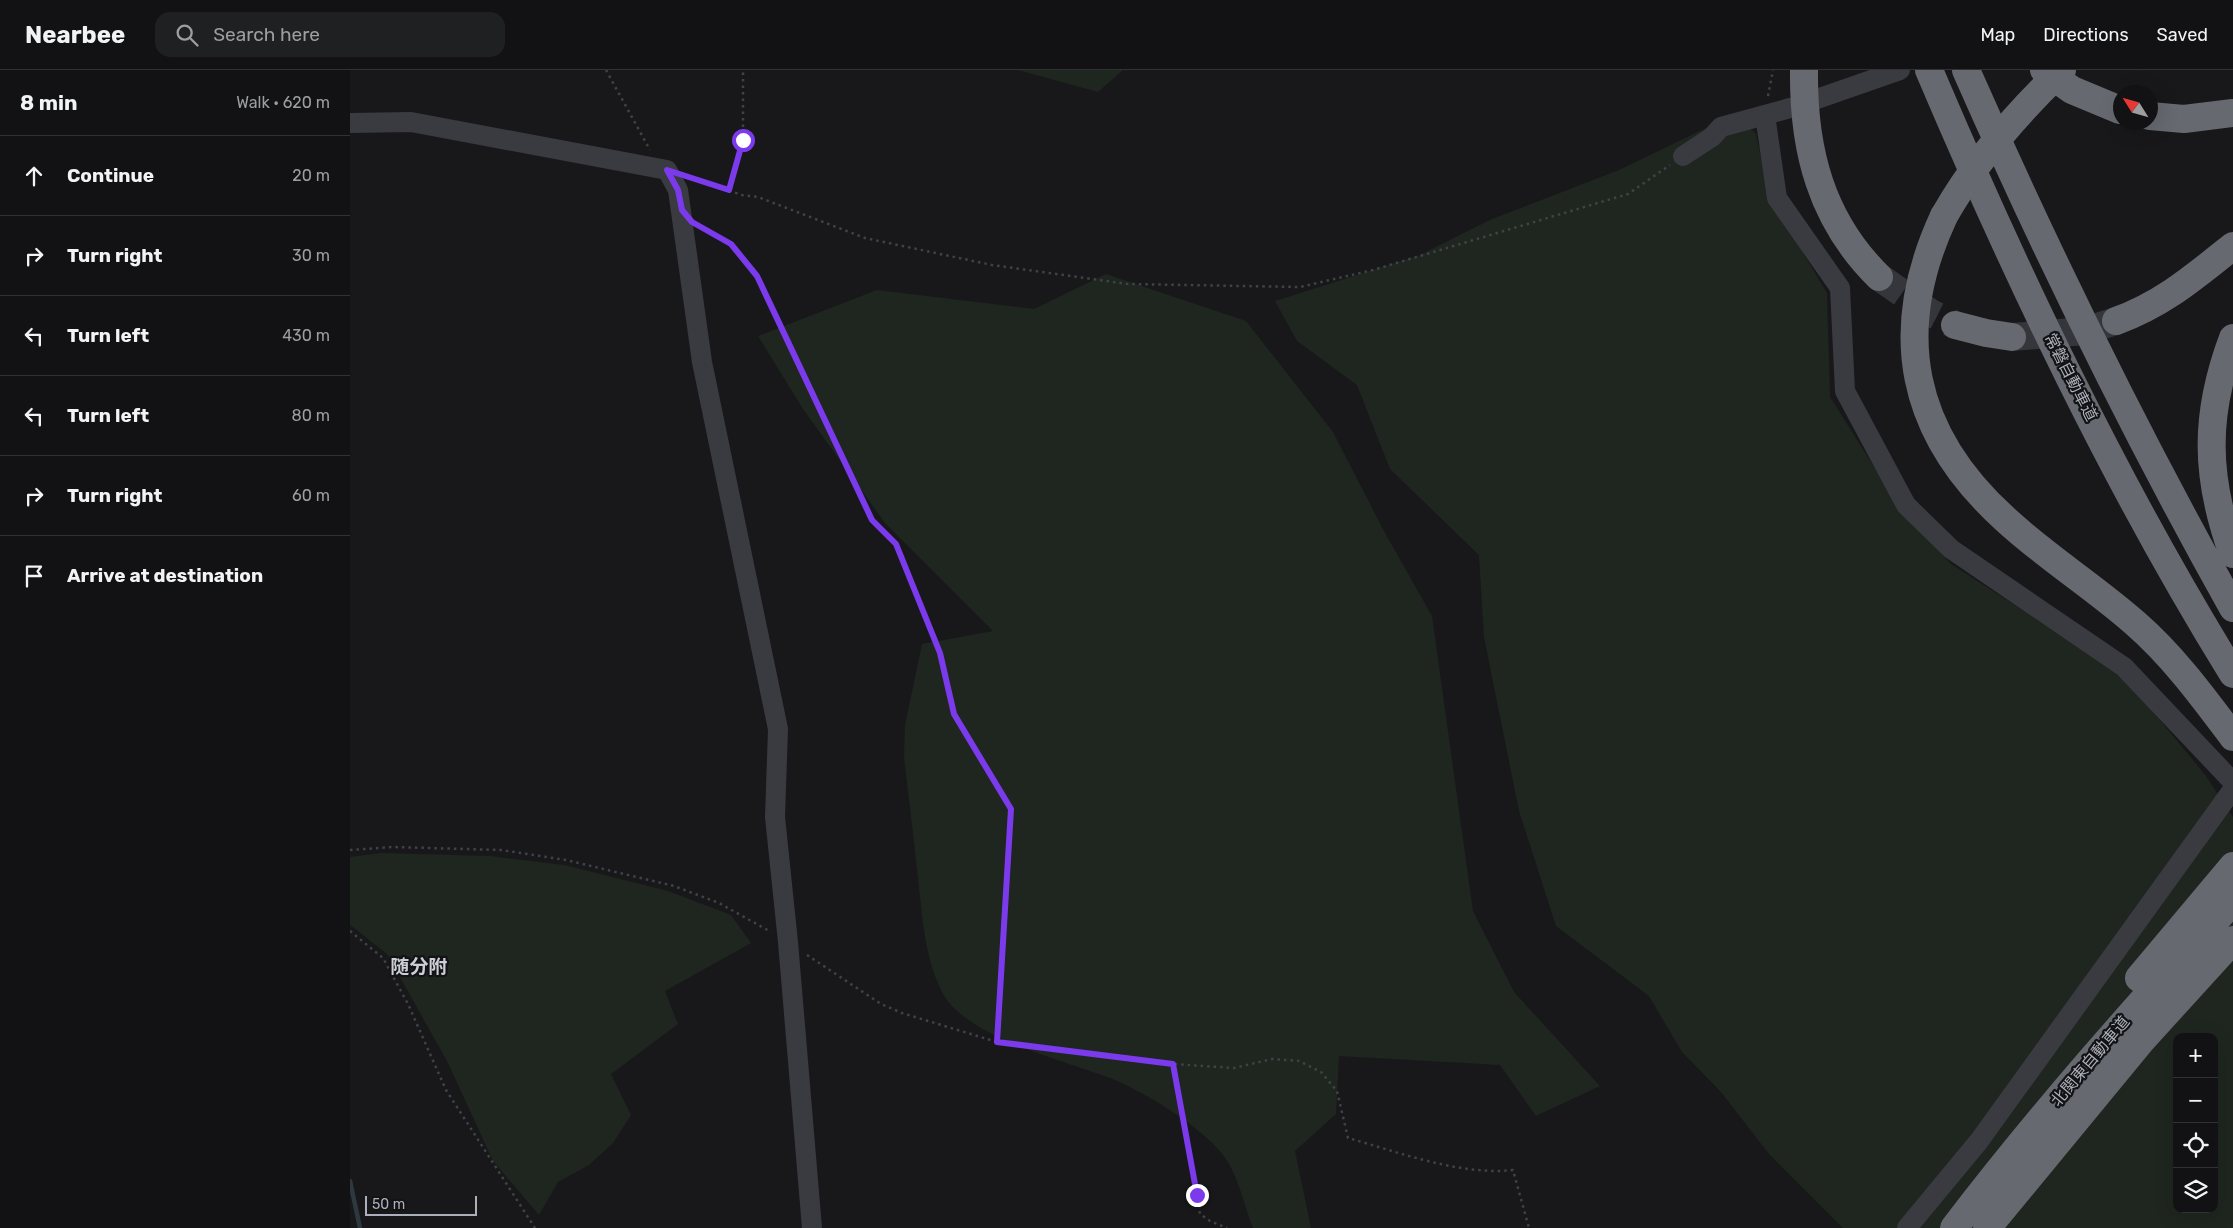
<!DOCTYPE html>
<meta charset="utf-8">
<style>
body{margin:0;font-family:Rubik,"Noto Sans JP",sans-serif;background:#1f2022;color:#f1f3f6}
.controls{position:absolute;right:15px;bottom:15px;display:grid;overflow:hidden;border-radius:10px;box-shadow:0 5px 20px #0002}
.controls button{width:45px;height:45px;display:grid;place-items:center;padding:0;border:0;border-bottom:1px solid #313234;background:#121214;color:#f1f3f6;font:25px sans-serif}
.compass{position:absolute;left:1763px;top:15px;width:45px;height:45px;border-radius:50%;background:#121214;box-shadow:0 5px 20px #0002;rotate:307deg}
.scale{position:absolute;left:15px;bottom:12px;width:112px;box-sizing:border-box;padding-left:5px;border:2px solid #abb0ba;border-top:0;font-size:14px;line-height:18px;white-space:nowrap;color:#abb0ba;-webkit-text-stroke:4px #131316;paint-order:stroke}
.stop{position:absolute;width:15px;height:15px;margin:-11px;border:4px solid #7c3aed;border-radius:50%;background:#fff}
.stop.end{background:#7c3aed;border-color:#fff;box-shadow:0 1px 5px #0008}
.list{margin:0;padding:0;list-style:none}
h2{display:flex;justify-content:space-between;align-items:center;height:65px;margin:0;padding:0 20px;font-size:21px}
h2 small{font-size:16px;font-weight:400;color:#9c9ea0}
.list li{display:grid;grid-template-columns:32px 1fr auto;gap:15px;align-items:center;box-sizing:border-box;height:80px;padding:0 20px;border-top:1px solid #313234}
.list b{display:block;font-size:19px;white-space:nowrap}
.list em{font-size:16px;font-style:normal;color:#9c9ea0}
.icon{flex:none;width:28px;height:28px;fill:none;stroke:currentColor;stroke-width:2;stroke-linecap:round;stroke-linejoin:round}
.map{position:relative;flex:none;width:1883px;height:1158px;overflow:hidden}
header{display:flex;align-items:center;gap:30px;box-sizing:border-box;height:70px;padding:0 25px;background:#121214;border-bottom:1px solid #313234}
header strong{font-size:24px}
nav{display:flex;gap:28px;margin-inline-start:auto;font-size:18px}
.search{width:350px;height:45px;background:#1f2022;display:flex;align-items:center;gap:12px;box-sizing:border-box;padding:0 18px;border-radius:15px;color:#9c9ea0;font-size:19px}
main{display:flex}
aside{flex:1;background:#121214}
.map>svg:first-child{display:block}
.green{fill:#1e261f;fill-rule:evenodd}
.lines{fill:none;stroke-linecap:round;stroke-linejoin:round}
.stream{stroke:#2e383f;stroke-width:4.5}
.highway-tunnel{stroke:#35363b;stroke-width:28;stroke-dasharray:28 14;stroke-linecap:butt}
.path{stroke:#3f4247;stroke-width:2.5;stroke-dasharray:2.5 4;stroke-linecap:butt}
.minor{stroke:#393b40;stroke-width:20}
.highway{stroke:#666970;stroke-width:28}
.highway-bridge{stroke:#666970;stroke-width:28}
.route{stroke:#7c3aed;stroke-width:6}
.labels{text-anchor:middle;dominant-baseline:central;stroke-width:4.5;stroke-linejoin:round;paint-order:stroke}
.street-label{font-size:16px;fill:#abb0ba;stroke:#131316}
.quarter-label{font-size:19px;font-weight:bold;fill:#cccfd6;stroke:#131316}
</style>
<header>
<strong>Nearbee</strong>
<div class="search"><svg class="icon" aria-label="search" viewBox="0 0 24 24"><circle cx="10" cy="10" r="6"/><path d="M15 15l6 6"/></svg>Search here</div>
<nav><a>Map</a><a>Directions</a><a>Saved</a></nav>
</header>
<main>
<aside>
<h2>8 min<small>Walk · 620 m</small></h2>
<ul class="list">
<li><svg class="icon" aria-label="ahead" viewBox="0 0 24 24"><path d="M12 20V5M6 11l6-6 6 6"/></svg><div><b>Continue</b></div><em>20 m</em></li>
<li><svg class="icon" aria-label="right" viewBox="0 0 24 24"><path d="M7 20v-9h11M14 6l5 5-5 5"/></svg><div><b>Turn right</b></div><em>30 m</em></li>
<li><svg class="icon" aria-label="left" viewBox="0 0 24 24"><path d="M17 20v-9H6M10 6l-5 5 5 5"/></svg><div><b>Turn left</b></div><em>430 m</em></li>
<li><svg class="icon" aria-label="left" viewBox="0 0 24 24"><path d="M17 20v-9H6M10 6l-5 5 5 5"/></svg><div><b>Turn left</b></div><em>80 m</em></li>
<li><svg class="icon" aria-label="right" viewBox="0 0 24 24"><path d="M7 20v-9h11M14 6l5 5-5 5"/></svg><div><b>Turn right</b></div><em>60 m</em></li>
<li><svg class="icon" aria-label="arrive" viewBox="0 0 24 24"><path d="M6 21V4h12l-3 4 3 4H6"/></svg><div><b>Arrive at destination</b></div></li>
</ul>
</aside>
<div class="map">
<svg width="1883" height="1158" viewBox="0 0 1883 1158">
<rect width="100%" height="100%" fill="#18181b"/>
<path class="green" d="M668 0H772V1L748 22Z
M1385 44 1406 64 1419 125 1477 223 1480 327 1550 438 1601 494 1773 605 1856 706 1883 747V1158H1493L1419 1084 1371 1022 1332 982 1299 926 1206 856 1169 741 1134 567 1129 485 1040 399 1007 315 947 271 925 231 1070 185 1142 149 1269 100ZM1827 967H1864V1139H1827Z
M756 204 896 251 983 362 1035 463 1082 546 1123 841 1164 922 1250 1016 1186 1046 1150 995 989 986 986 1044 945 1081 961 1158H903C894 1135 888 1104 873 1085 853 1058 796 1023 765 1010 718 991 613 968 591 920 573 882 572 840 567 799 563 761 558 724 554 686L555 655 572 574 643 561 535 453 453 339 408 266 527 220 684 239Z
M31 783 140 786 214 795 318 821 381 845 401 873 315 921 328 954 261 1004 281 1045 263 1073 239 1095 208 1112 189 1145 143 1091 98 993 37 884 0 855V787Z"/>
<g class="lines">
<path class="stream" d="M0 1111 10 1158"/>
<path class="highway-tunnel" d="M1529 207 1581 243 1605 255
M1662 267 1735 261 1766 251"/>
<path class="path" d="M256 0 300 80
M1418 26 1423 0
M342 108 392 125 408 127 515 168 642 195 778 214 950 217 1023 200 1278 124 1320 95
M379 120 393 70V0
M351 157 381 174 407 206 522 450 546 474 590 583 604 644 661 739 647 972
M0 780 43 777 151 780 216 790 324 816 369 833 421 862
M0 861 33 888 58 934 96 1020 185 1158
M457 885 531 934 552 943 647 972 823 994 884 998 922 989 949 991 971 1002 987 1021 998 1068C1048 1082 1111 1106 1163 1100L1179 1158
M823 994 850 1144 860 1151 877 1158"/>
<path class="minor" d="M1464 30 1550 0
M1415 45 1427 128 1490 218 1495 321 1556 435 1601 479 1774 597 1883 712
M0 53 61 52 317 100 328 120 352 292 428 659 425 747 438 872 462 1158
M1333 86 1362 67 1371 57 1440 38
M1557 1158 1629 1071 1883 719"/>
<path class="highway" d="M1454 0C1453 80 1471 150 1529 207
M1579 0C1667 207 1765 413 1883 604
M1616 0C1697 184 1785 363 1883 538
M1694 0 1722 20 1770 40
M1800 46 1834 49 1883 43
M1594 146C1540 262 1560 363 1655 449 1696 487 1743 516 1785 553 1823 586 1853 627 1883 667
M1766 251C1813 234 1844 207 1883 176
M1605 255 1636 263 1662 267
M1883 268C1854 345 1855 407 1883 484
M1789 908 1883 796
M1604 1158C1691 1044 1786 937 1883 831
M1637 1158 1791 971 1883 870"/>
<path class="highway-bridge" d="M1594 146C1625 91 1666 44 1712 0"/>
</g>
<g class="lines">
<path class="route" d="M393 70 379 120 317 100 328 120 332 140 342 152 381 174 407 206 522 450 546 474 590 583 604 644 661 739 647 972 823 994 847 1125"/>
</g>
<g class="labels">
<g class="street-label">
<text transform="translate(1721 307) rotate(63)">常磐自動車道</text>
<text transform="translate(1740 991) rotate(-50)">北関東自動車道</text>
</g>
<g class="quarter-label">
<text x="69" y="896">随分附</text>
</g>
</g>
</svg>
<div class="controls">
<button>+</button>
<button>−</button>
<button><svg class="icon" aria-label="locate" viewBox="0 0 24 24"><circle cx="12" cy="12" r="6"/><path d="M12 2v4M12 18v4M2 12h4M18 12h4"/></svg></button>
<button><svg class="icon" aria-label="layers" viewBox="0 0 24 24"><path d="M12 4l9 5-9 5-9-5zM3 14l9 5 9-5"/></svg></button>
</div>
<svg class="compass" viewBox="-18 -18 36 36"><path d="M0-13l5 13h-10z" fill="#e53935"/><path d="M0 13l5-13h-10z" fill="#9c9ea0"/></svg>
<div class="scale">50 m</div>
<div class="stop" style="left:393px;top:70px"></div>
<div class="stop end" style="left:847px;top:1125px"></div>
</div>
</main>
